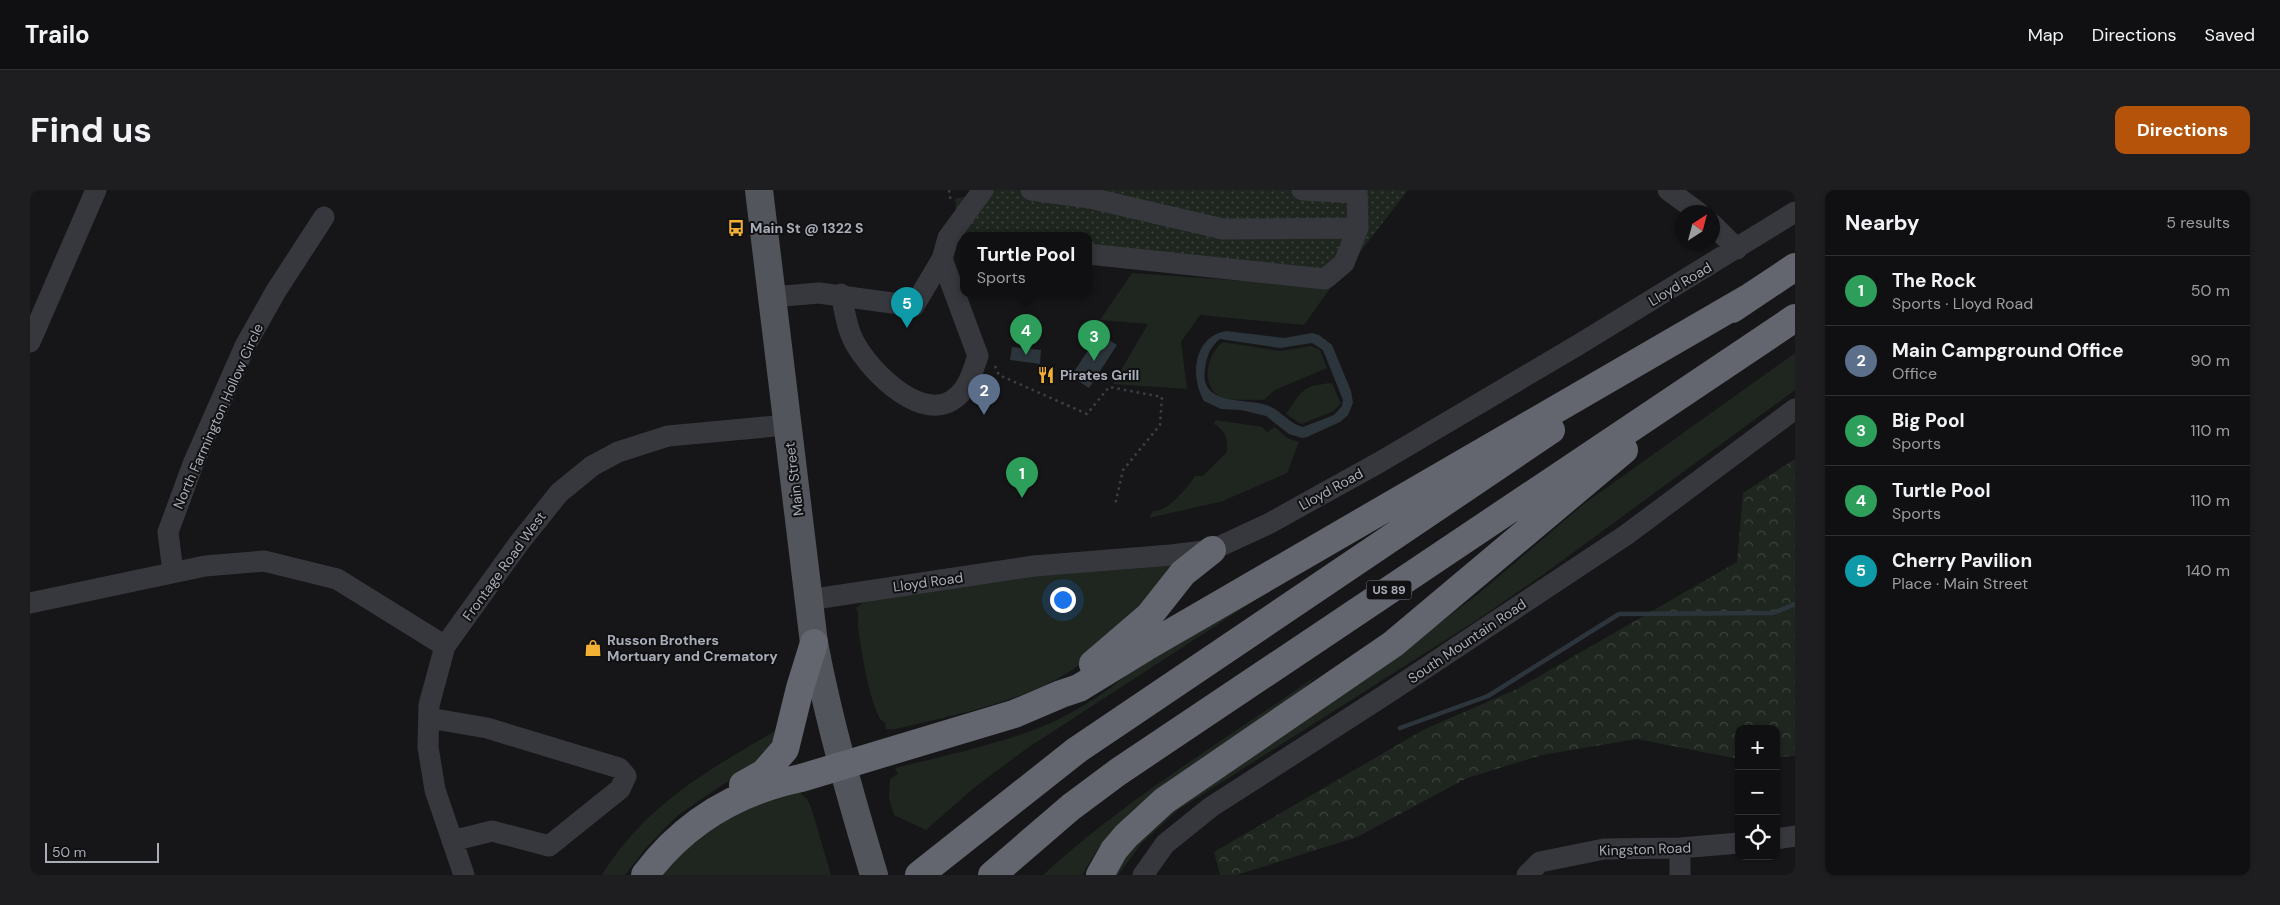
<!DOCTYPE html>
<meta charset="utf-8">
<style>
body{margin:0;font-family:"DM Sans",sans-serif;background:#1e1e20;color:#f1f3f6}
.controls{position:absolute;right:15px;bottom:15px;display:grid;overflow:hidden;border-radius:10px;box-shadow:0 1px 4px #0004}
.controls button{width:45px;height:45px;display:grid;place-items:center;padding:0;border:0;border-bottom:1px solid #303032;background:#101012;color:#f1f3f6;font:25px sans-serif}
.compass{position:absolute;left:1645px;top:15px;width:45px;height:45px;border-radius:50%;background:#101012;box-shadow:0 1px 4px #0004;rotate:36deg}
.scale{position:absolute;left:15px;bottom:12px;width:114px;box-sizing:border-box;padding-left:5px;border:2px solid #a8adb8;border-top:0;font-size:14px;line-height:18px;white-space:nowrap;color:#a8adb8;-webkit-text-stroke:4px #111113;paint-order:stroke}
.you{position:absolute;left:1032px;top:409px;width:18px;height:18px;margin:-12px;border:4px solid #fff;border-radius:50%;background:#1a73e8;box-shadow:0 0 0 8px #1a73e833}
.badge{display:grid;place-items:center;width:32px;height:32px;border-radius:50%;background:#b45309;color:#fff;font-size:16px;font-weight:700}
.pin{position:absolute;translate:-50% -41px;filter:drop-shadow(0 1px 2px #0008)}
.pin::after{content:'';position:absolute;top:26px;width:18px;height:15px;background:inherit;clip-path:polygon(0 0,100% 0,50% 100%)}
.popup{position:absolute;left:930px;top:42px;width:132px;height:65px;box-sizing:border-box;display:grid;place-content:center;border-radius:10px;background:#101012;filter:drop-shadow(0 1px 4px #0005);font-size:16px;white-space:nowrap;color:#9c9d9f}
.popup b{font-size:19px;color:#f1f3f6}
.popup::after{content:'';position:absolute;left:50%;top:100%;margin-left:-10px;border:10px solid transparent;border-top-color:#101012}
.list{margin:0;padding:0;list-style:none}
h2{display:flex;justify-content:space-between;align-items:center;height:65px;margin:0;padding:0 20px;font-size:21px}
h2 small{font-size:16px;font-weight:400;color:#9c9d9f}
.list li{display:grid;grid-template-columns:32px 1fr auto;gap:15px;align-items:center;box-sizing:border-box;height:70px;padding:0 20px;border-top:1px solid #303032}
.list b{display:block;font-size:19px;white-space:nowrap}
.list p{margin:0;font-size:16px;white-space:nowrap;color:#9c9d9f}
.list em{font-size:16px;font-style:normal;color:#9c9d9f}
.icon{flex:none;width:28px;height:28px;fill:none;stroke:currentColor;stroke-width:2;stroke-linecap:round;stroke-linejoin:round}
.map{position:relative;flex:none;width:1765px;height:685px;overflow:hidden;border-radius:10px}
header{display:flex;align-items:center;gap:30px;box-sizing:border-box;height:70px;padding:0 25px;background:#101012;border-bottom:1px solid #303032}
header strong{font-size:24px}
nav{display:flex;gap:28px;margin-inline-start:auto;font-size:18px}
.intro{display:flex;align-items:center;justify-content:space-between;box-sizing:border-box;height:120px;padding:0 30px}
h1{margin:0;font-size:35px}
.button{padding:12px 22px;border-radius:10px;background:#b45309;color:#fff;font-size:18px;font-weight:700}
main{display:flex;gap:30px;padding:0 30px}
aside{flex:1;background:#101012;border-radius:10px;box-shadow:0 1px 4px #0004}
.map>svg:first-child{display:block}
.grass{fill:#1e261f}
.forest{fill:url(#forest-crowns)}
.park{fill:url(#park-dots)}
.water{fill:#2c353c;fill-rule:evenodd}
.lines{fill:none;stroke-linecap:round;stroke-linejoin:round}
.stream{stroke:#2c353c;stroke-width:4.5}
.path{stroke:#3d3f44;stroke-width:2.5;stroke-dasharray:2.5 4;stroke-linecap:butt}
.minor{stroke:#37383d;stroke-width:21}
.major{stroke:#53555c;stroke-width:28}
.highway{stroke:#63666e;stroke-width:28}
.labels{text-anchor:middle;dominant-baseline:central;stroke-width:4;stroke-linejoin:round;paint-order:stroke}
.shield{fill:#111113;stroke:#7b7e86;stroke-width:1}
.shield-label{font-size:12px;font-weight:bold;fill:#a8adb8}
.poi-label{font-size:14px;font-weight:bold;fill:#a8adb8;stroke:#111113;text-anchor:start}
.street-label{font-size:14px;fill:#a8adb8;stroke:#111113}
</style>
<header>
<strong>Trailo</strong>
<nav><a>Map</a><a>Directions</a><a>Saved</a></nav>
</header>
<div class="intro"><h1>Find us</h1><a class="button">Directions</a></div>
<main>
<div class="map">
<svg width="1765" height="685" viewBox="0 0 1765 685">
<defs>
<pattern id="forest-crowns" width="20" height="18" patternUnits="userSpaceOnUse" patternTransform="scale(1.25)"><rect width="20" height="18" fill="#1e261f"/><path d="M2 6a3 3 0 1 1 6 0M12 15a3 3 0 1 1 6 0" fill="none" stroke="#3c433d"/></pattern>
<pattern id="park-dots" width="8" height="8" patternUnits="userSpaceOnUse" patternTransform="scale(1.25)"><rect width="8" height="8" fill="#1e261f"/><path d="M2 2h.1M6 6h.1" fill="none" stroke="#3c433d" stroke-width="1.8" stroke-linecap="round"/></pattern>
</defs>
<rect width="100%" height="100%" fill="#161618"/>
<path class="grass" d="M1102 83 1301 97 1274 135 1170 125 1151 152 1157 199 1083 194 1118 134 1070 130Z
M1193 152 1250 161 1281 156 1290 160 1297 178 1245 200 1234 210C1222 209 1206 211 1194 208 1169 200 1176 164 1193 152Z
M1765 163V200L1514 384 1444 432 1148 620 1112 653 1088 685H1083L1102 658 1140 619 1356 474 1448 404 1555 313Z
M1302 193 1311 214 1302 222 1271 234 1256 224C1273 200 1271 196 1302 193Z
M1186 230 1232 237 1237 242 1245 237 1257 248 1269 252 1257 283 1193 311 1119 328 1123 321C1138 322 1157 298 1165 286H1173L1197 262C1198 249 1196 241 1184 234Z
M1353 327 996 559 945 597 896 640 864 625 859 608 860 589 868 584 865 578C916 565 981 552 1027 530 1054 517 1078 500 1101 482Z
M1144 373C1117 407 1091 442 1057 469 1007 510 928 524 866 539H856L855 533 850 529C838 505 832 464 828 437 827 429 830 425 826 418L837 409 985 385Z
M1292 482 1265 505 1140 590 1104 619 1069 657 1052 685H1013C1098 607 1198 548 1292 482Z
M747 540 745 551 718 581 695 593 647 626 617 657 595 685H572C615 615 678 580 747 540Z
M768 601 777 609 781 617 801 685H629L653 659 724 611Z"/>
<path class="forest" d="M1765 269V566L1746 567V539H1709V569L1607 549 1512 565 1437 588 1327 647 1207 685H1190L1184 662 1393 540 1487 499 1707 372 1713 303Z"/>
<path class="park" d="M942 0H1378L1304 96 1059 73 1058 46H934L933 61 925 9 938 6Z"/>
<path class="water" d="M1196 141 1254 148 1282 143 1289 145 1302 155 1321 201 1323 213 1318 225 1310 232 1277 247 1272 248 1259 244 1236 226 1211 220 1191 219 1174 211C1160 187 1163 147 1196 141ZM1190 149 1250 158 1282 153 1293 160 1313 210 1312 216 1304 225 1273 237C1259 234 1250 219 1236 215 1214 208 1169 216 1175 179 1177 166 1179 158 1190 149Z
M1069 144 1087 155 1059 198 1041 186Z
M982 157 1011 160 1010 174 980 170Z"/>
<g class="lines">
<path class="stream" d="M1370 538 1458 506 1589 424 1743 423 1765 414"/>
<path class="path" d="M919 0 921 13
M965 176 969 185 1057 224 1079 197 1132 207 1130 235 1093 280 1085 315"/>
<path class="minor" d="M1001 0 1060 8 1193 39 1328 38
M1272 0 1327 3
M1638 0 1668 22
M1682 34 1707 59
M1058 64 1295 89 1314 73 1328 38 1327 0
M811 104C814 118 816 133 821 145 833 175 887 231 921 211 938 201 942 183 948 166L912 69
M742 107 789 103 884 116 912 69 918 48 953 0
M0 152 66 0
M143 382 138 342 163 274 215 156 246 101 294 27
M778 410 1004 376 1141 365 1182 360 1240 333 1350 272 1548 155 1765 22
M0 413 175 376 234 371 307 389 415 456
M399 528 457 538 589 578 596 586 590 599 519 656 462 641 422 651
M1746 649 1765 646
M434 685 405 600 398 557 399 515 415 456 489 353 529 303 562 276 588 262 638 246 757 235
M1113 685 1135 654 1181 617 1358 503 1596 345 1765 219
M1497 685 1510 672 1574 659 1650 658 1709 653
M1650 685V658"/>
<path class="major" d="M729 0 784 453C799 532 821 608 844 685"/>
<path class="highway" d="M1702 119 1765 77
M1063 474 1119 426 1153 383 1182 360
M713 595 734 583 755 559 770 498 784 453
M615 685C654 633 708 601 771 588L984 524 1031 504 1049 498 1116 457 1718 108
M889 685 1047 560 1521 240
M962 685 1041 617 1088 582 1765 128
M1070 685 1084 660 1096 646 1134 611 1363 454 1594 260"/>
</g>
<defs>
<g id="bus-bare" transform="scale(1.35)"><path d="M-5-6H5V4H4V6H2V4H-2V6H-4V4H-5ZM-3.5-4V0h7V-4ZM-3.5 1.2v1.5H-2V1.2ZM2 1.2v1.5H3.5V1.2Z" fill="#f2b134" stroke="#111113" stroke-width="2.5" paint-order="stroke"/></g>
<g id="restaurant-bare" transform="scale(1.35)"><path d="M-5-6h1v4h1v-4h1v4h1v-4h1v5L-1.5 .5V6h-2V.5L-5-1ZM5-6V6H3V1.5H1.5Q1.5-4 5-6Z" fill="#f2b134" stroke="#111113" stroke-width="2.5" paint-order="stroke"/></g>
<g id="shop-bare" transform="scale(1.35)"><path d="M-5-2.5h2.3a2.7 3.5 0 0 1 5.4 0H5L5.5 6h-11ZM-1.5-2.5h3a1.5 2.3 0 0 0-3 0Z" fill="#f2b134" stroke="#111113" stroke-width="2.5" paint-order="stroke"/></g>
</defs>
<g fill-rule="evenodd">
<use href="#bus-bare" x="706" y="38"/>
<use href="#restaurant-bare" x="1016" y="185"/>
<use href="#shop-bare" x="563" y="458"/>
</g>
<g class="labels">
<rect class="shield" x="1336.5" y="390.5" width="45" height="19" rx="4"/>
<g class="shield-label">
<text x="1359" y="400">US 89</text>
</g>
<g class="poi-label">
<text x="720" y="38">Main St @ 1322 S</text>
<text x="1030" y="185">Pirates Grill</text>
<text x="577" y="450">Russon Brothers<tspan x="577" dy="16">Mortuary and Crematory</tspan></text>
</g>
<g class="street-label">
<text transform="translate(1650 94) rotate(-31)">Lloyd Road</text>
<text transform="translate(188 226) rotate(-66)">North Farmington Hollow Circle</text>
<text transform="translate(764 289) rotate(-97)">Main Street</text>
<text transform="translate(1301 299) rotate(-29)">Lloyd Road</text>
<text transform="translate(474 376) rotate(-54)">Frontage Road West</text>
<text transform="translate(898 392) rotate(-8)">Lloyd Road</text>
<text transform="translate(1437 451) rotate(-34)">South Mountain Road</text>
<text transform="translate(1615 659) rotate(-2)">Kingston Road</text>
</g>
</g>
</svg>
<div class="controls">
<button>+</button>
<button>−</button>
<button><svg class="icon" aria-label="locate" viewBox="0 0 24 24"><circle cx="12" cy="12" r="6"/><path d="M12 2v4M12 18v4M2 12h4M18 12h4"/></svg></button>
</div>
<svg class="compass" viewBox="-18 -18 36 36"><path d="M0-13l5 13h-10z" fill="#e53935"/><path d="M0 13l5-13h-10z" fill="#9c9d9f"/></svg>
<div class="scale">50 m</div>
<div class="you"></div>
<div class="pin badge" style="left:992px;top:308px;background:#2e9e5b">1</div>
<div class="pin badge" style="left:954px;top:225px;background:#5c6f8a">2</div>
<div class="pin badge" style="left:1064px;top:171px;background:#2e9e5b">3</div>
<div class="pin badge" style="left:996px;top:165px;background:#2e9e5b">4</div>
<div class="popup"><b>Turtle Pool</b>Sports</div>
<div class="pin badge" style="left:877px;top:138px;background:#0f9aa8">5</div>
</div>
<aside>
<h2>Nearby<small>5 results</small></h2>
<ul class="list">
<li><span class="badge" style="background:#2e9e5b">1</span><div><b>The Rock</b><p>Sports · Lloyd Road</p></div><em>50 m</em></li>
<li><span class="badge" style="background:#5c6f8a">2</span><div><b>Main Campground Office</b><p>Office</p></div><em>90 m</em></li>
<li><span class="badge" style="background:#2e9e5b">3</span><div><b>Big Pool</b><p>Sports</p></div><em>110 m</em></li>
<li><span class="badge" style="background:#2e9e5b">4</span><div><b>Turtle Pool</b><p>Sports</p></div><em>110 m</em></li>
<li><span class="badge" style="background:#0f9aa8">5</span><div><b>Cherry Pavilion</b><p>Place · Main Street</p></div><em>140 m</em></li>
</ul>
</aside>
</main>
